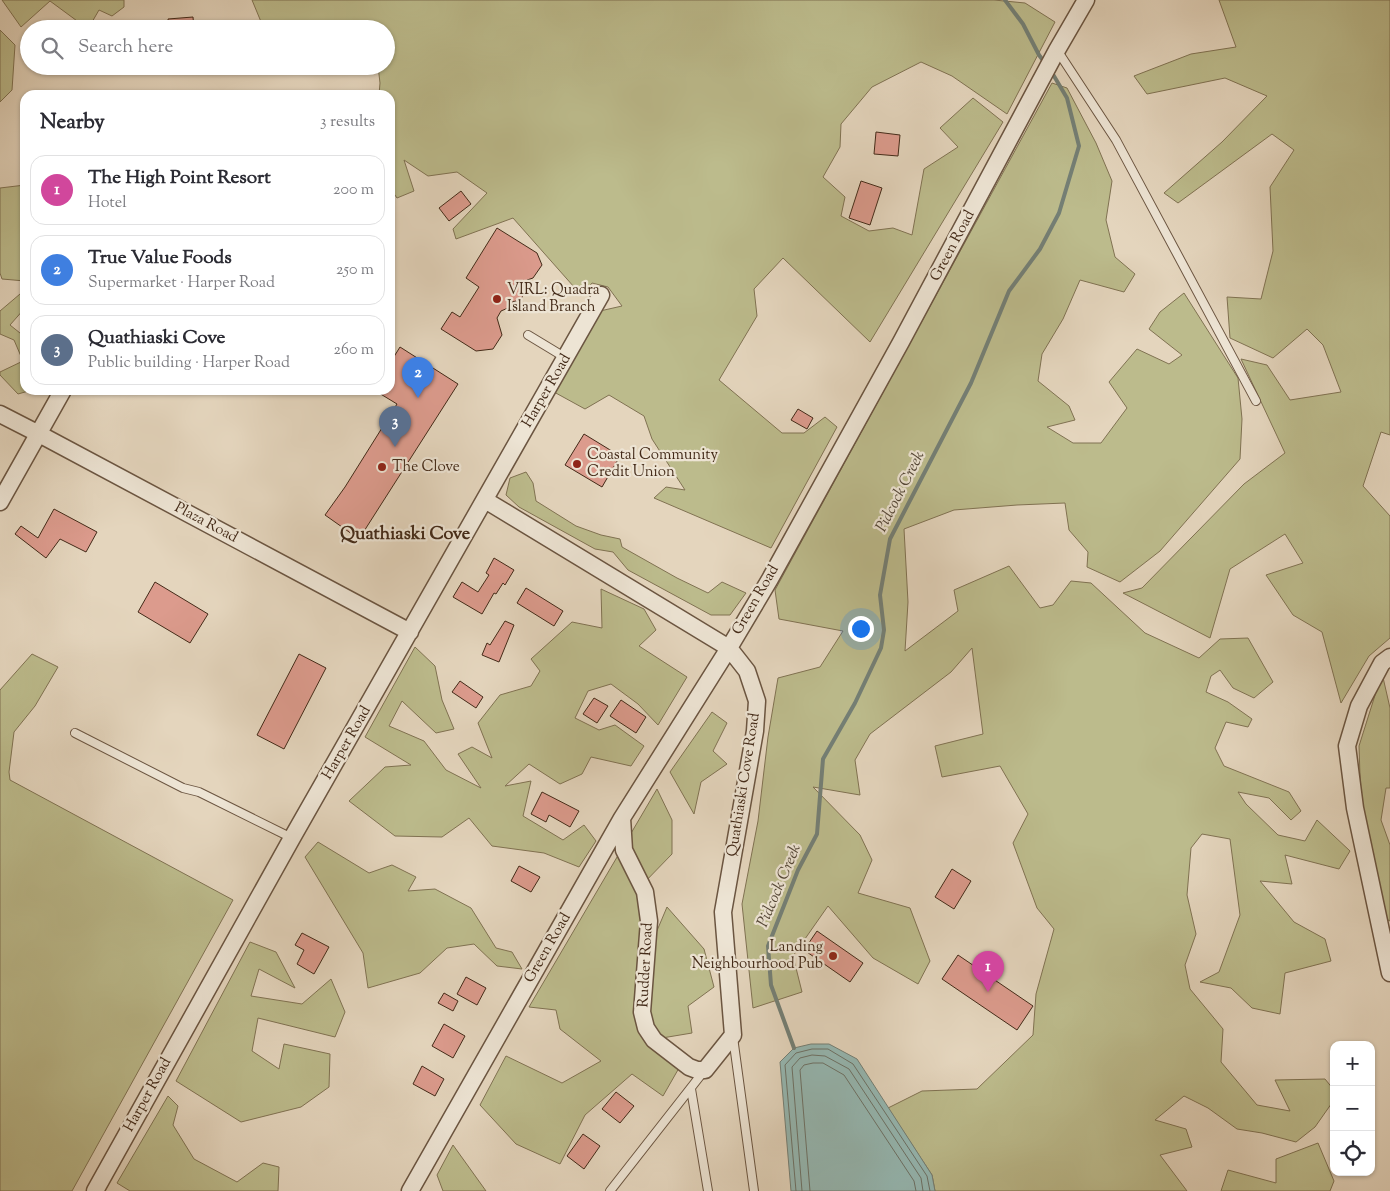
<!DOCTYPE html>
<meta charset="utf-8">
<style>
body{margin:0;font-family:"Sorts Mill Goudy",serif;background:#f2f2f3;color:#2b2b33}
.controls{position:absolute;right:15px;bottom:15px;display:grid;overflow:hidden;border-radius:10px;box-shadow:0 1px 4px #0004}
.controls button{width:45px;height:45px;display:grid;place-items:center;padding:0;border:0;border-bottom:1px solid #e1e1e2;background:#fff;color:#2b2b33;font:25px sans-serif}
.you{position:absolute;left:860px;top:628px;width:18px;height:18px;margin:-12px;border:4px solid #fff;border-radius:50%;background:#1a73e8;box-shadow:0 0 0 8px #1a73e833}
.badge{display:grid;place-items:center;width:32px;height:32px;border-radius:50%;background:#db2777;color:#fff;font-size:16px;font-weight:700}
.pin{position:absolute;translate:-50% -41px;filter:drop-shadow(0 1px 2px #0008)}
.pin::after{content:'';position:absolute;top:26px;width:18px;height:15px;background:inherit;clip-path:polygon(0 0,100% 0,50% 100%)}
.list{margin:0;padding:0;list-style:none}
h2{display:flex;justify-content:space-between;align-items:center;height:65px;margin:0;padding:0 20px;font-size:21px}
h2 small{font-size:16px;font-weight:400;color:#7c7c81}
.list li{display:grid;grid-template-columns:32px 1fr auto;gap:15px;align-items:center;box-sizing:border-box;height:70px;margin:0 10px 10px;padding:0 10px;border:1px solid #e1e1e2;border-radius:15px}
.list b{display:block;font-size:19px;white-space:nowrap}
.list p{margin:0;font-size:16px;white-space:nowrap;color:#7c7c81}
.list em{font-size:16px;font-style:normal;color:#7c7c81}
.icon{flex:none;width:28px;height:28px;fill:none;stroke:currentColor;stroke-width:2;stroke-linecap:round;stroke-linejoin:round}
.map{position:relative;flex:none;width:1390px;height:1191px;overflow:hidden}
.search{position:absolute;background:#fff;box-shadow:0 1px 4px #0004;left:20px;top:20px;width:375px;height:55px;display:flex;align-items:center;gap:12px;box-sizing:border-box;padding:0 18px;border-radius:28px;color:#7c7c81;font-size:19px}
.panel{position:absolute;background:#fff;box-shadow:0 1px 4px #0004;left:20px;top:90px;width:375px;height:305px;border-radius:15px}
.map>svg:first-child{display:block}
.green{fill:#bcbb8c;stroke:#807252}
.water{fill:#95b8b3;stroke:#747f75}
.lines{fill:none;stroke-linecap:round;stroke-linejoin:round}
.shore{stroke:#6c7166;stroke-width:1}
.stream{stroke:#747f75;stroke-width:4}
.building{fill:#dc9b8d;stroke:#432a18}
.lane-casing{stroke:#6b5541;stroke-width:10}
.street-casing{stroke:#6b5541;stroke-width:19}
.lane{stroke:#ede4d4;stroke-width:8}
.street{stroke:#ede4d4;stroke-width:16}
.poi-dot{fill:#8f2418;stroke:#ede4d4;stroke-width:2}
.labels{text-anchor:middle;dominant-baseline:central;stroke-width:4.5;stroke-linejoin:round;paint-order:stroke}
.street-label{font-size:15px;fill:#432a18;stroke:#ede4d4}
.poi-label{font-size:15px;fill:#432a18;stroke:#ede4d4;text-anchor:start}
.water-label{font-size:16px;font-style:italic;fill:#534637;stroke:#ede4d4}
.quarter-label{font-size:18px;font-weight:bold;fill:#432a18;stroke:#ede4d4}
</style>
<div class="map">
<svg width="1390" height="1191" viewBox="0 0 1390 1191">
<rect width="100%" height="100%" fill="#e4d5bd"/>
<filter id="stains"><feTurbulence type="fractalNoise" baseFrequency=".004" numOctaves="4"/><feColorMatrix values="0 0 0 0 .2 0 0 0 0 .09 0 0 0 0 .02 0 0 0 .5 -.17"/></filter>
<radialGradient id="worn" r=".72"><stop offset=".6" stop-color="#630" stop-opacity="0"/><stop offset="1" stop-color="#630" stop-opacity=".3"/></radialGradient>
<path class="green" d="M2 0H124V7L112 16 99 10 88 29 50 1 21 27Z
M252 0H994L1025 3 1055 22 1007 114 952 76 921 62 872 87 841 124 840 147 823 177 845 197 841 216 869 231 893 228 912 235 924 169 958 147 940 128 973 98 1003 122 870 342 783 258 754 289 757 316 719 380 782 433H804L825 417 837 427 771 548 654 498 666 487 685 490 652 439 644 416 609 395 585 409 554 392 600 311 622 306 608 287 592 283 582 296 513 218 456 239 453 229 487 193 457 172 428 176 404 160 414 191 397 198 390 188V95H379L380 83 378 66H386V29H264Z
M1219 0H1390V435L1381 432 1363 486 1390 516V638L1369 656 1341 703 1322 632 1293 615 1266 575 1303 563 1285 534 1230 569 1210 638 1123 593 1142 588 1244 484 1285 453 1241 359 1267 365 1290 400 1341 392 1323 345 1307 329 1273 358 1230 338 1227 297 1261 299 1273 251 1270 187 1294 150 1272 134 1178 203 1164 193 1222 142 1267 96 1225 78 1147 94 1134 76 1191 54 1236 47Z
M0 30 15 45 12 90 0 102Z
M1052 83 1067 88 1096 143 1112 181 1106 220 1115 257 1135 274 1124 292 1080 280 1063 319 1042 354 1038 381 1069 406 1075 420 1047 427 1073 443H1101L1127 408 1109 382 1137 349 1169 364 1182 355 1149 329 1160 312 1184 293 1238 378 1242 419 1240 459 1160 551 1120 582 1087 567 1088 552 1069 530 1065 503 1017 505 954 510 904 529 908 602 905 651 958 611 954 590 1009 566 1040 608 1053 605 1071 581 1091 583 1145 633 1199 658 1220 639 1248 638 1273 682 1254 698 1233 688 1220 670 1211 676 1206 692 1228 702 1252 719 1248 727 1226 722 1215 748 1224 766 1289 792 1301 811 1291 820 1269 798 1238 792 1246 804 1278 835 1305 841 1317 820 1350 851 1339 869 1285 855 1292 884 1260 881 1294 922 1325 939 1331 961 1285 973 1280 1014 1252 1008 1231 988 1200 982 1219 972 1240 915 1230 839 1202 834 1191 848 1187 895 1196 934 1185 965 1190 989 1223 1029 1221 1062 1257 1105 1290 1111 1275 1080 1325 1079 1334 1090V1100L1315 1127 1296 1142 1262 1133 1237 1129 1208 1108 1184 1096 1155 1120 1186 1129 1192 1147 1160 1155 1187 1191H935L932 1175 888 1108 922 1091 977 1089 1033 1035 1036 994 1054 929 1037 908 1013 843 1028 814 1000 766 942 777 935 746 983 734 972 648 951 672 870 734 855 760 860 795 813 787 860 835 872 860 858 893 910 908 930 961 918 984 873 958 828 906 793 956 802 992 753 1008 742 904 758 821 768 737 778 678 820 667 843 631 779 619 775 590Z
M25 185V281L2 279 0 273V188Z
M20 294 25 295V308L10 325 25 337V390H32L18 394 0 375V372L23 361 14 340 0 334V311Z
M526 472 533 483 536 501 576 526 601 535 620 539 622 547 677 578 708 593 722 582 746 593 730 615H711L628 570 613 552 595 549 519 507 506 495 510 478Z
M601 589 644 609 656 630 639 646 687 677 658 725 638 704 611 684 588 691 575 718 599 730 615 725 644 746 631 766 591 757 582 774 560 784 529 764 505 786 531 781 523 816 563 840 584 825 596 841 579 867 544 853 492 846 469 818 442 837 395 836 349 801 385 767 411 765 365 737 415 647 435 666 442 700 454 729 436 733 402 701 389 726 424 741 446 770 481 788 458 754 472 747 492 758 478 723 500 695 531 686 540 671 531 659 572 622 602 628Z
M32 654 58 667 35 706 14 732 9 772 10 780 233 900 72 1191H0V690Z
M1382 673 1390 708V788H1386L1381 820 1390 845V921L1386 919 1361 805 1359 746Z
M712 712 727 723 713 751 727 764 701 782 694 814 670 772Z
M657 789 672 820V854L639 888 656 933 667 907 704 949 714 987 688 1006 692 1033 662 1038 679 1068 663 1096 632 1074 585 1115 560 1164 516 1144 480 1105 506 1056 562 1083 601 1061 560 1029 556 1010 529 1007Z
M318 842 369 873 392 865 416 877 408 891 435 889 471 908 496 948 512 952 522 969 497 966 474 944 447 948 420 973 368 988 363 953 305 857Z
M250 942 276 952 295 988 259 969 251 996 302 1004 331 979 345 1012 335 1037 258 1018 252 1051 279 1069 284 1044 330 1054 329 1087 301 1107 241 1122 176 1081Z
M168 1096 178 1106 173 1125 194 1159 237 1182 263 1163 279 1167 278 1191H130L117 1183Z
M1318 1143 1334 1181 1330 1191H1221L1228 1170 1276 1183V1159Z
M453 1145 486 1191H443L437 1175Z"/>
<path class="water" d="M811 1044H829L857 1059 932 1175 935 1191H791L780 1062 794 1048Z"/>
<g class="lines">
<path class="shore" d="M796 1191 785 1065 796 1053 812 1049H828L853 1064 927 1176 930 1191
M802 1191 792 1067 800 1058 812 1055 825 1056 849 1069 921 1178 923 1191
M810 1191 800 1070 804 1065 813 1063H823L844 1075 914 1181 916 1191"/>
<path class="stream" d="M1005 0 1023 24 1039 55 1045 63
M794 1048 771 985 768 946 798 870 817 834 823 759 855 703 881 648 884 630 880 595 890 539 971 383 1009 291 1040 249 1059 213 1079 146 1067 98 1051 71"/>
</g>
<path class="building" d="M193 17 194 29H169L168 19Z
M876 132 900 135 898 156 874 154Z
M861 181 882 188 870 225 849 218Z
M461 191 471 204 449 221 439 208Z
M497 228 537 253 542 265 533 278 527 280 529 287 520 300 512 302 508 308 501 311 497 318 502 335 493 349 476 351 441 329 452 312 460 317 479 287 466 278Z
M400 347 458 384 359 539 325 515 345 487 397 404 374 390H390V363Z
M798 409 813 418 807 429 791 420Z
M584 434 620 456 602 487 565 465Z
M54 509 97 532 86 552 60 539 46 558 15 534 21 526 38 538Z
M494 558 514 570 505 585 503 583 496 594 494 593 482 614 453 597 462 582 478 592 489 575 486 573Z
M155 582 208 614 190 643 138 612Z
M526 588 563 611 554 626 517 603Z
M505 621 514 625 499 662 482 655 487 643 490 645Z
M299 654 326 668 284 749 257 735Z
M460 681 483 697 476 708 452 692Z
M594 698 608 706 597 723 583 714Z
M621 700 646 717 636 733 610 716Z
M542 792 579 811 570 827 549 815 546 822 531 814Z
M519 866 540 877 531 892 511 881Z
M952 869 971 881 954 909 935 897Z
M817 931 863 963 850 982 804 950Z
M302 933 329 947 314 974 297 964 304 950 295 945Z
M958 955 1033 1006 1017 1030 942 979Z
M466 977 486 988 477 1005 457 994Z
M444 993 458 1001 453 1011 438 1003Z
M444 1024 465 1036 453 1058 432 1046Z
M422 1066 444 1079 435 1096 413 1084Z
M616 1092 634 1106 620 1123 602 1109Z
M583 1134 600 1146 584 1169 567 1156Z"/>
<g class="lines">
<g class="lane-casing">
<path id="lane" d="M1057 50 1116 140 1256 401
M528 335 566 358
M75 733 183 788 199 792 292 838
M733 1037 754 1191
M691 1089 708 1191
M610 1191 704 1071"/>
</g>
<g class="street-casing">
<path id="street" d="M0 414 39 434 410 632
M485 500 729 648 747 671 757 701 755 731 723 912 733 1035 705 1070H697L689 1067 654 1040 646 1028 642 1012 649 921 645 892 624 850 622 818
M0 502 63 390
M1390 657 1382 663 1359 706 1347 746 1355 808 1390 973
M95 1191 292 838 601 295
M410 1191 622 818 729 648 770 579 901 342 1057 50 1086 0"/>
</g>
<use href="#lane" class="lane"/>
<use href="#street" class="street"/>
</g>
<g class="poi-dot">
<circle cx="497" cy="299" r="5"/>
<circle cx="577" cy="464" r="5"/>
<circle cx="382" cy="467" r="5"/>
<circle cx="833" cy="956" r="5"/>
</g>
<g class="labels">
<g class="street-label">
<text transform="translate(953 246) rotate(-62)">Green Road</text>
<text transform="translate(547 391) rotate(-60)">Harper Road</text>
<text transform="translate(206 523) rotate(28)">Plaza Road</text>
<text transform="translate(756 600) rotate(-60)">Green Road</text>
<text transform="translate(347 743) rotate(-60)">Harper Road</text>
<text transform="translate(744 785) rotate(-81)">Quathiaski Cove Road</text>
<text transform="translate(548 948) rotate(-60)">Green Road</text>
<text transform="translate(646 965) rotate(-87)">Rudder Road</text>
<text transform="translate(148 1095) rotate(-61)">Harper Road</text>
</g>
<g class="poi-label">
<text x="507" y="290">VIRL: Quadra<tspan x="507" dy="17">Island Branch</tspan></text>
<text x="587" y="455">Coastal Community<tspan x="587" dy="17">Credit Union</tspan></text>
<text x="392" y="467">The Clove</text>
<text x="823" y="947" text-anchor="end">Landing<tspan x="823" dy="17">Neighbourhood Pub</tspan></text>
</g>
<g class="water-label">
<text transform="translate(901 492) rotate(-63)">Pidcock Creek</text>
<text transform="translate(780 886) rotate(-67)">Pidcock Creek</text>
</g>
<g class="quarter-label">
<text x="405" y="535">Quathiaski Cove</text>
</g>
</g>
<rect width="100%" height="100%" filter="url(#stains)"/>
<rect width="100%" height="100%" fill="url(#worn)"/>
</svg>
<div class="controls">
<button>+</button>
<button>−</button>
<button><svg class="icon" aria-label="locate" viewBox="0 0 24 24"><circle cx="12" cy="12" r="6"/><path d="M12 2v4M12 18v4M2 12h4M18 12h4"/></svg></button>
</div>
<div class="you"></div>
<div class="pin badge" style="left:988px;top:992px;background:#d1479c">1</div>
<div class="pin badge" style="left:418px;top:398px;background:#3f7fe0">2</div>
<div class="pin badge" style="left:395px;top:447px;background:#5c6f8a">3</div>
<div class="search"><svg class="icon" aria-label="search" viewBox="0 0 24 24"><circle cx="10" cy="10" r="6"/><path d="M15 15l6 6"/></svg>Search here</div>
<section class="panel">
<h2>Nearby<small>3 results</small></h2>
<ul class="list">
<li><span class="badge" style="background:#d1479c">1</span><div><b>The High Point Resort</b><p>Hotel</p></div><em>200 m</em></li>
<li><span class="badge" style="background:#3f7fe0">2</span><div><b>True Value Foods</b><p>Supermarket · Harper Road</p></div><em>250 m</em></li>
<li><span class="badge" style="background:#5c6f8a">3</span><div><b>Quathiaski Cove</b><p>Public building · Harper Road</p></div><em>260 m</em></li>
</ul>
</section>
</div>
